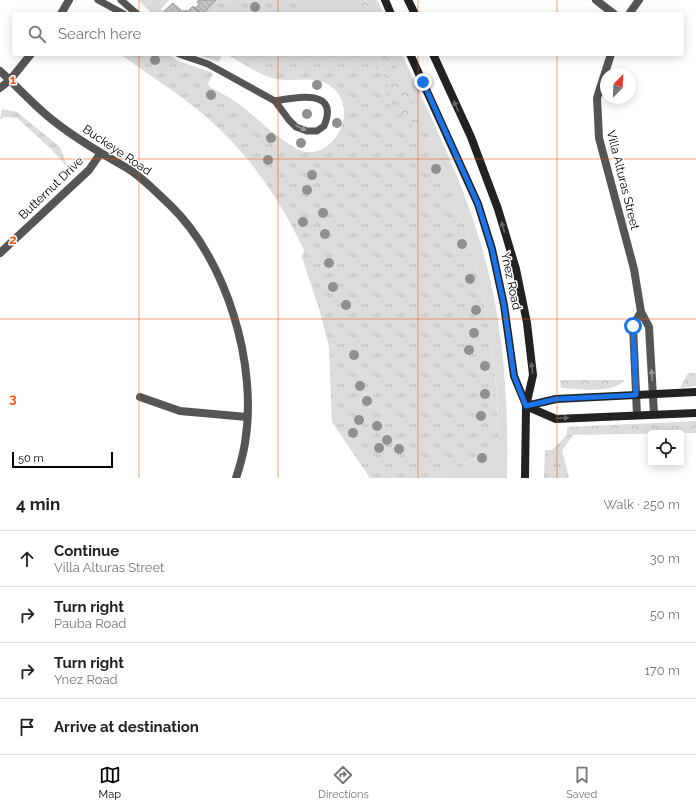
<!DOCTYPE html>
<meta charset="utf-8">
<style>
body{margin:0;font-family:Raleway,sans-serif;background:#f6f6f6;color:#222}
.controls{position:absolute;right:12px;bottom:12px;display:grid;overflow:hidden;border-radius:4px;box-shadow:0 2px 10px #0003}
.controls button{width:36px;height:36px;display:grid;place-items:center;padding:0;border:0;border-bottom:1px solid #e0e0e0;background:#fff;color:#222;font:20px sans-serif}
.compass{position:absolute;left:600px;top:68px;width:36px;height:36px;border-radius:50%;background:#fff;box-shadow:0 2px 10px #0003;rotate:24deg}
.scale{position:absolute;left:12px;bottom:10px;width:101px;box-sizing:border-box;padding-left:4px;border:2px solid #000;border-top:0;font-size:11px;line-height:14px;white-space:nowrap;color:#000;-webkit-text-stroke:3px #fff;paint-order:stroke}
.stop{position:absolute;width:12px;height:12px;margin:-9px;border:3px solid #1a73e8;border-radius:50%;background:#fff}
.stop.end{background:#1a73e8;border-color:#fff;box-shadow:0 1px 4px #0008}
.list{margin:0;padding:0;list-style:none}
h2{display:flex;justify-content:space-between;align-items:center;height:52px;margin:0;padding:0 16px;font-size:17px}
h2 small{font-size:13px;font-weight:400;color:#767676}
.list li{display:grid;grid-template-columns:26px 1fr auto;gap:12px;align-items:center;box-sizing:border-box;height:56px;padding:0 16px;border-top:1px solid #e0e0e0}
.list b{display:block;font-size:15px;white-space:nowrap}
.list p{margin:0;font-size:13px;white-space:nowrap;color:#767676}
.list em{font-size:13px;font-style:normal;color:#767676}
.icon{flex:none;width:22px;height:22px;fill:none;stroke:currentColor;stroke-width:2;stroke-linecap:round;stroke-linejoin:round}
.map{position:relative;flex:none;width:696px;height:478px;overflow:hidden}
.search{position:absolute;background:#fff;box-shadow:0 2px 10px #0003;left:12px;right:12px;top:12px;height:44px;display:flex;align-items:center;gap:10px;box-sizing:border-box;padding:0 14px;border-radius:4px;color:#767676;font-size:15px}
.sheet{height:276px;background:#fff}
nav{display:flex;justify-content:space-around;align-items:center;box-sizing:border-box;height:56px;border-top:1px solid #e0e0e0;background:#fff;font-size:11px;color:#767676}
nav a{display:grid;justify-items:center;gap:2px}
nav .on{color:#000}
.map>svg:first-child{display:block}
.grass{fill:url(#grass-tufts)}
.forest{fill:url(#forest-crowns)}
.garden{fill:#dcdcdc}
.building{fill:url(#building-back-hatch);stroke:#999}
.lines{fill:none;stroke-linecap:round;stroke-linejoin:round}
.service{stroke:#555;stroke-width:7}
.minor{stroke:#555;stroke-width:8}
.tertiary{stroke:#555;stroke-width:8}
.secondary{stroke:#222;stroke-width:8}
.tree{fill:#8f8f8f}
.oneway{fill:#646464}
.oneway2{fill:#999}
.route{stroke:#1a73e8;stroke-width:5}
.grid{fill:none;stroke:#e8590c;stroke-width:1;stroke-opacity:0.55}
.labels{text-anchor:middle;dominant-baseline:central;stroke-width:3;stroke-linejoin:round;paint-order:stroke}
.street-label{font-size:12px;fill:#000;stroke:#fff}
.grid-label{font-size:13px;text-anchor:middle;font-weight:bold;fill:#e8590c;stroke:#fff;stroke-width:3;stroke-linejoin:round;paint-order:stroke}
</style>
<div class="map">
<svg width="696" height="478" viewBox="0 0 696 478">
<defs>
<pattern id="grass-tufts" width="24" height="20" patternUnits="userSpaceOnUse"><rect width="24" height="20" fill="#dcdcdc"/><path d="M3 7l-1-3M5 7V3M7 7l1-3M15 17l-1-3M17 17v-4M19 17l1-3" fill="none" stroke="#bbb"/></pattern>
<pattern id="forest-crowns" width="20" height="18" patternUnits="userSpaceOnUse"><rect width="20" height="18" fill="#dcdcdc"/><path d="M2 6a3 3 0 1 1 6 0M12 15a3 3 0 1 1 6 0" fill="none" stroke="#bbb"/></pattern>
<pattern id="building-back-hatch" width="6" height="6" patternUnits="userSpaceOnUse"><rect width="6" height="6" fill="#c4c4c4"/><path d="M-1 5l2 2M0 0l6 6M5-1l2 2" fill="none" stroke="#a7a7a7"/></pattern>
</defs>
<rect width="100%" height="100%" fill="#fff"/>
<path class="grass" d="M216 0H366L372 14H203Z
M120 54H168L178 61 211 72 213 74 208 83 210 87C218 92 228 96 236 102 253 113 289 151 307 152 337 154 358 109 333 88 316 73 292 84 272 78 258 74 239 61 226 54H391C416 108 444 161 462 218 485 288 498 364 498 438 472 459 466 471 431 475L433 478H370L332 422 329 347 320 312 302 257 304 250C278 195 243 145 194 107 171 88 144 72 120 54Z
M194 54H222L219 62Z
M2 109 17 112 60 147 68 168 51 149 17 118 4 117 0 120Z
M574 434 562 450 569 478H544L545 450H552L567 435Z"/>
<path class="forest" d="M355 0H366L372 14H361Z
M366 54H391L424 124 421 129H414L403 116 387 103V81Z
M688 373H696V386L680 388Z
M560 380H625C613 394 579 389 561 388Z
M696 421V433L567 435V427Z"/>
<path class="garden" d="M138 0H169L161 9 167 14H153Z
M293 0H355L361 14H336Z
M366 0H377L384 14H372Z
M391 54H402C429 114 459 172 478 235 503 313 509 397 507 478H433L431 475C466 471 472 459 498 438 499 366 484 286 462 218 444 161 416 108 391 54Z"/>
<path class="building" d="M199 0H216L203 14 195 8 199 4 197 2Z
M173 3 182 11H188L193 6 201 14H167L164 11Z"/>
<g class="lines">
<path class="service" d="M98 0 124 14
M121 0 137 14
M179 54 208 64 275 101 289 120 296 127 307 131H317L324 126C340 88 296 97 275 101"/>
<path class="minor" d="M596 0 614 14
M629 14 639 0
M611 54 597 98 599 138 634 269 641 312 649 327 654 414
M0 71C19 88 35 107 55 122 78 140 102 154 127 168 142 177 157 193 170 205 227 260 258 365 245 443 243 455 240 466 236 478
M0 253 89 170 100 154
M140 397 180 411 247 417
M637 415 633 326 641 312"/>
<path class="tertiary" d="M61 14 69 0
M0 88 10 80 31 54"/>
<path class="secondary" d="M385 0 391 14
M408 0 415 14
M410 54 478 204 492 249 504 305 514 376 526 405
M433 54 471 137 498 209 516 269 527 323 533 375 526 406 525 478
M526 406 556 419 696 413
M526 406 556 399 696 392"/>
</g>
<g class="tree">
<circle cx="255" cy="7" r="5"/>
<circle cx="155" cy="60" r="5"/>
<circle cx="317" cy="85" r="5"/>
<circle cx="211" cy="95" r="5"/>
<circle cx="307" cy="114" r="5"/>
<circle cx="337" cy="123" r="5"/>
<circle cx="271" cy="138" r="5"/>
<circle cx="301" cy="143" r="5"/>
<circle cx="268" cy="160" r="5"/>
<circle cx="436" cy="169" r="5"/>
<circle cx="312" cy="175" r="5"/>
<circle cx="307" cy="190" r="5"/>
<circle cx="323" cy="213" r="5"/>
<circle cx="303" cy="222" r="5"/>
<circle cx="325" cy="234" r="5"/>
<circle cx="462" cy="244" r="5"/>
<circle cx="329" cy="263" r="5"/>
<circle cx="470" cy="279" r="5"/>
<circle cx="333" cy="287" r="5"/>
<circle cx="346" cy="305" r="5"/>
<circle cx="476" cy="310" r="5"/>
<circle cx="474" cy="333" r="5"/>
<circle cx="469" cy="350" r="5"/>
<circle cx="354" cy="355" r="5"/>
<circle cx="485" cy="366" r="5"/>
<circle cx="360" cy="386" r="5"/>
<circle cx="485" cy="394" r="5"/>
<circle cx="367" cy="401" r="5"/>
<circle cx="481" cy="416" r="5"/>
<circle cx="359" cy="420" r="5"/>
<circle cx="377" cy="426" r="5"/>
<circle cx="353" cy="433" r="5"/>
<circle cx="387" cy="440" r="5"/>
<circle cx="379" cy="448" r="5"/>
<circle cx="399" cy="449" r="5"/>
<circle cx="482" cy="458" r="5"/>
</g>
<defs><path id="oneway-solid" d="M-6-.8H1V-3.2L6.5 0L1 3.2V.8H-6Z"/></defs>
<g class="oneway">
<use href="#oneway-solid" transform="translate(456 106) rotate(-114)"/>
<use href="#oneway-solid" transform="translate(503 227) rotate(-106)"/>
<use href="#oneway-solid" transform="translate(532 368) rotate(-97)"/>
<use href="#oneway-solid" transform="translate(563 418) rotate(-2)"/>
</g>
<g class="oneway2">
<use href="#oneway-solid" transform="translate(301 128) rotate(26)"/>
<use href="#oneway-solid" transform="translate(652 375) rotate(-95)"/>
</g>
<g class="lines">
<path class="route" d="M423 82 478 204 492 249 504 305 514 376 526 406 556 399 636 395 633 326"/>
</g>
<path class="grid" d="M139 0V14M278 0V14M418 0V14M557 0V14M139 54V478M278 54V478M418 54V478M557 54V478M0 159H696M0 319H696"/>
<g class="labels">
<g class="street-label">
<text transform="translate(117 150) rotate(34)">Buckeye Road</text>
<text transform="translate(623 180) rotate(76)">Villa Alturas Street</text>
<text transform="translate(51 188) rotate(-44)">Butternut Drive</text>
<text transform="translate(511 281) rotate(78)">Ynez Road</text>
</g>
</g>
<g class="grid-label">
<text x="13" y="84">1</text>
<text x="13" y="244">2</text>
<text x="13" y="403">3</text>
</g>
</svg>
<div class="controls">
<button><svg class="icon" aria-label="locate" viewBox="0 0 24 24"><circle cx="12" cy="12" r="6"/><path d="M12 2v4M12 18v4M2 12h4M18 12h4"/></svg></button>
</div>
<svg class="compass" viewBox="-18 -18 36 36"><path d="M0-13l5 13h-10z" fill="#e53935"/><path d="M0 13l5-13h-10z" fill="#767676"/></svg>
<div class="scale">50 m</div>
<div class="stop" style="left:633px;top:326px"></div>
<div class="stop end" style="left:423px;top:82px"></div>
<div class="search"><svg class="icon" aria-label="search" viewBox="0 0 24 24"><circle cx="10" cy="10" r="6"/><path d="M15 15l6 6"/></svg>Search here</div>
</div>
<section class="sheet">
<h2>4 min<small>Walk · 250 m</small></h2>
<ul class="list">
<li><svg class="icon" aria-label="ahead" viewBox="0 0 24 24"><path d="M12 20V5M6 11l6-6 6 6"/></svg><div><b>Continue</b><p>Villa Alturas Street</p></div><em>30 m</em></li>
<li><svg class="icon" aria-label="right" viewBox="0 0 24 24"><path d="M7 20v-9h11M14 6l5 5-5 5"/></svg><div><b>Turn right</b><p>Pauba Road</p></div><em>50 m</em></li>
<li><svg class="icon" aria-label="right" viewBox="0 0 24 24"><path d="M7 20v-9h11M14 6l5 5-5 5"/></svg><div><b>Turn right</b><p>Ynez Road</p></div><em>170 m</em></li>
<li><svg class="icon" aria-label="arrive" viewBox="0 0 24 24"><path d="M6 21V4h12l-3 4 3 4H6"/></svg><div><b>Arrive at destination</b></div></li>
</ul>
</section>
<nav>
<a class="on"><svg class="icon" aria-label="map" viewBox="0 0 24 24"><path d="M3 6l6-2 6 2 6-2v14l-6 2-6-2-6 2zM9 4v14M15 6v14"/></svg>Map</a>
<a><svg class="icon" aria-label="directions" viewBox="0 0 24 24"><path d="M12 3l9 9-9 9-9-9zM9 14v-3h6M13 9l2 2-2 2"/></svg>Directions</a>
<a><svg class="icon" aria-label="saved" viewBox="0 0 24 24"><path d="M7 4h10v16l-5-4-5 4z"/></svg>Saved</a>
</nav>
